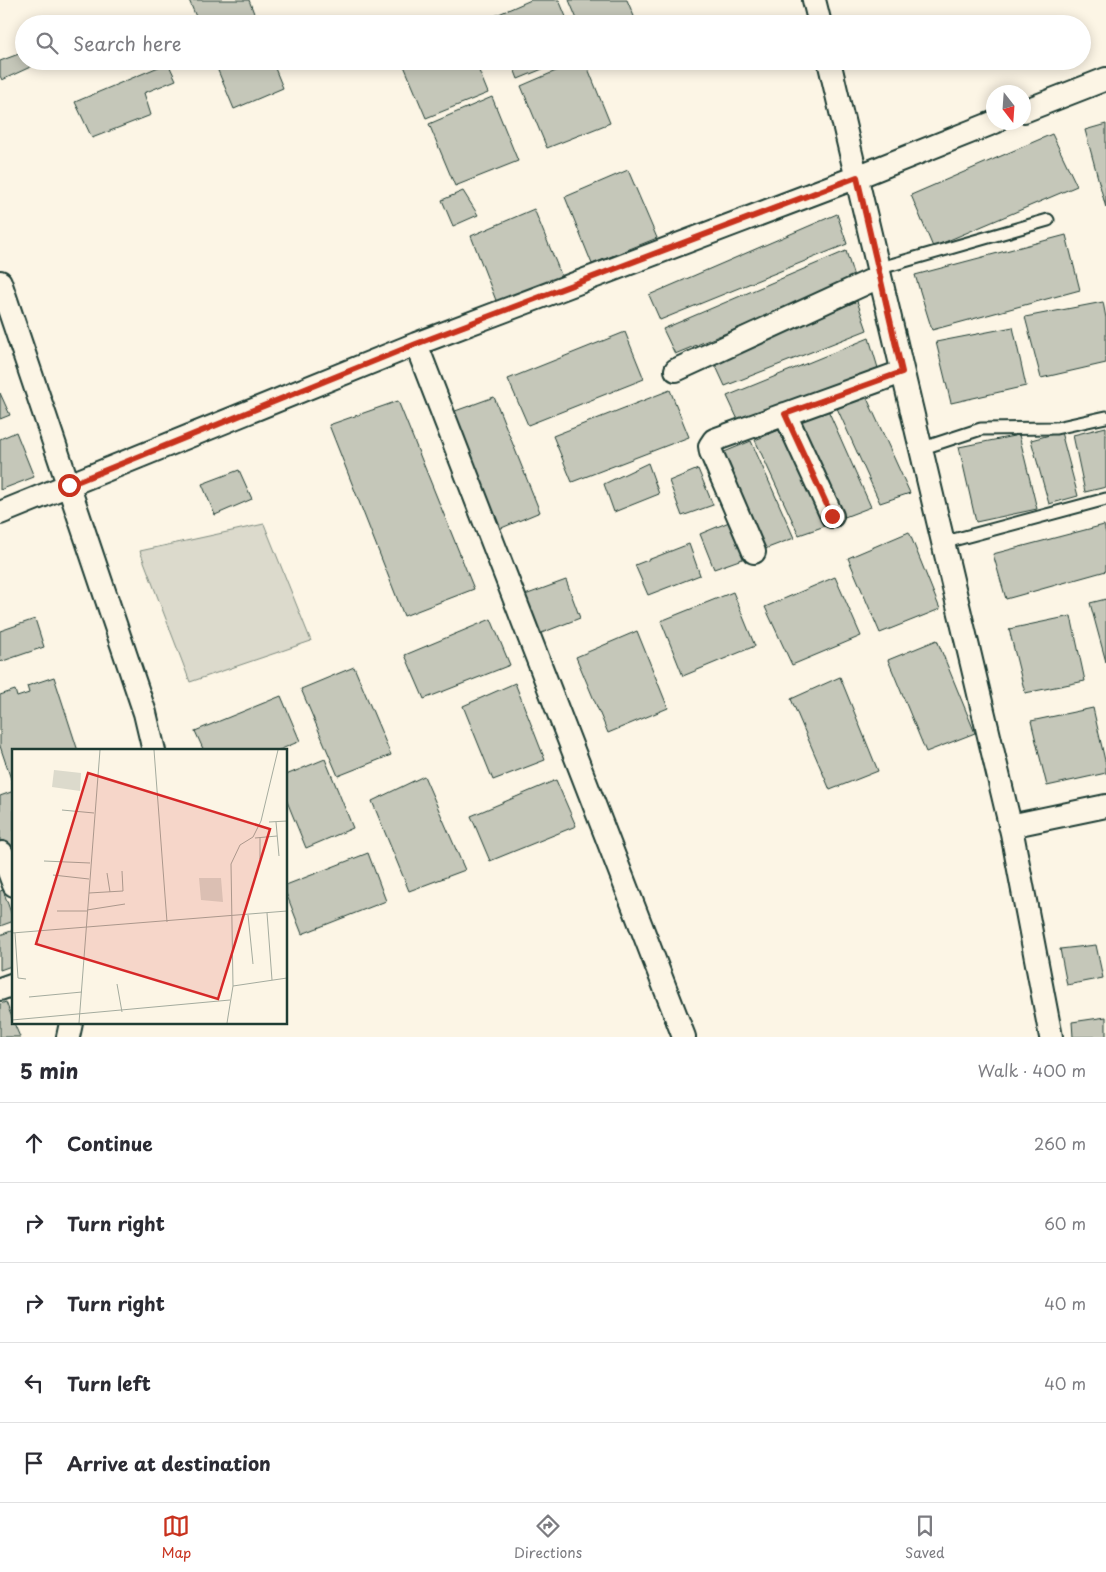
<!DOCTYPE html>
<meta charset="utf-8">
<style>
body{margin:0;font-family:"Playpen Sans",sans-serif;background:#f7f7f7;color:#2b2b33}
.compass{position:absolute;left:986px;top:85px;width:45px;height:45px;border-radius:50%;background:#fff;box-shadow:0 2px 12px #0003;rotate:163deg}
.stop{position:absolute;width:15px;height:15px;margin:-11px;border:4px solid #c8321e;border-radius:50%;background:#fff}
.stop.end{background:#c8321e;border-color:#fff;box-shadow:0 1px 5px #0008}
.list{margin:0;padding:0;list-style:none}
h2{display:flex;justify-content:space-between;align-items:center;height:65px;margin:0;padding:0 20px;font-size:21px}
h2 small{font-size:16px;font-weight:400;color:#7c7c81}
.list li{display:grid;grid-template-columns:32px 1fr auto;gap:15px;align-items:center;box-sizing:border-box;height:80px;padding:0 20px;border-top:1px solid #e1e1e2}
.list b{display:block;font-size:19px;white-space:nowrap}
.list em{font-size:16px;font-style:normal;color:#7c7c81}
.icon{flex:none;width:28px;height:28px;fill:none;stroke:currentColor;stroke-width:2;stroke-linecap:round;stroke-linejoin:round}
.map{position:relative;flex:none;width:1106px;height:1037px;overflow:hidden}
.search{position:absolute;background:#fff;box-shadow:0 2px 12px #0003;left:15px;right:15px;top:15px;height:55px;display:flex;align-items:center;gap:12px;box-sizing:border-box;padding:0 18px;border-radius:28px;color:#7c7c81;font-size:19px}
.sheet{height:465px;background:#fff}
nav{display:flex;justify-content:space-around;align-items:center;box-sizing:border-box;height:70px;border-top:1px solid #e1e1e2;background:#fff;font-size:14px;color:#7c7c81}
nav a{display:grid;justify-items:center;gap:2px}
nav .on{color:#c8321e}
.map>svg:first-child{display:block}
.green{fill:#dcdacc;stroke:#7e8c80}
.building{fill:#c5c7b9;stroke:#1f3d34}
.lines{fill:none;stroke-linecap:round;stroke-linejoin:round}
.lane-casing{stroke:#1f3d34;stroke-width:15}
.street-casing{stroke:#1f3d34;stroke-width:26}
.lane{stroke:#fcf5e5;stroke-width:11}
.street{stroke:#fcf5e5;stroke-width:22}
.route{stroke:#c8321e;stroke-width:6}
.inset-road{fill:none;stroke:#a4ab9e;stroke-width:1}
.view{fill:#d62828;fill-opacity:0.15;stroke:#d62828;stroke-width:2.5}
.inset-edge{fill:none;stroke:#1f3d34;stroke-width:2.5}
</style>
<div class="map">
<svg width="1106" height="1037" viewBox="0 0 1106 1037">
<rect width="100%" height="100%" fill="#fcf5e5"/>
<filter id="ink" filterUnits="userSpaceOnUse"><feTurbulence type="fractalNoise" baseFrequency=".02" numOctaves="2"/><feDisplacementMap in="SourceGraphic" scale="10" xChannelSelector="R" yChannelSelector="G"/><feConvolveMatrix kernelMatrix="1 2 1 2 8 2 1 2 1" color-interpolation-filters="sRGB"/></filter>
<g filter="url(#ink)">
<path class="green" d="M264 524 311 641 190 682 140 551Z"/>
<path class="building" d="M189 0H249L258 24H199Z
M531 0H559L569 24H495L492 17Z
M569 0H627L636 21 627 24H579Z
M24 52V61H38L39 63 2 80 0 76V61Z
M214 61H272L283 88 234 109Z
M402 61H475L488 93 426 118Z
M511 61H562L518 79Z
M579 61H585L610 123 547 148 521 86Z
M168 63 176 80 144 93 151 115 92 138 75 102Z
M492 97 518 161 455 186 429 124Z
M1106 124V208L1085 130Z
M1052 134 1077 186 933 247 911 195Z
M628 170 657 238 592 264 565 197Z
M463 191 478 215 453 226 442 200Z
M534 209 562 277 497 303 471 236Z
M837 214 847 244 660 320 649 295Z
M1066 235 1080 290 932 330 915 275Z
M846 251 855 280 675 354 663 329Z
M857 301 867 330 725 386 714 362Z
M1103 302 1106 318V363L1041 378 1025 317Z
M1013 327 1026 386 951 403 936 342Z
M625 332 644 379 528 425 508 379Z
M869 338 878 368 739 422 727 396Z
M670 390 689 437 572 482 553 436Z
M0 393 10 415 0 419Z
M866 396 910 493 880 503 837 408Z
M494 397 540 512 492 532 447 414Z
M398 401 474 589 404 616 329 425Z
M828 410 871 507 842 518 799 422Z
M1106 427V487L1085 492 1073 435Z
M784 428 828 525 799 535 755 440Z
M16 432 34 477 0 490V439Z
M1061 432 1078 496 1049 504 1031 440Z
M1019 435 1037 509 976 522 959 447Z
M751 441 794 538 765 549 722 453Z
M648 463 659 494 614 512 604 484Z
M698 469 713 505 682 516 669 481Z
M239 470 252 499 215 515 202 484Z
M729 522 745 558 714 569 700 534Z
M1104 525 1106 534V571L1006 599 993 554Z
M909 532 940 609 880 633 848 558Z
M689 544 700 575 648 595 635 565Z
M835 577 861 636 792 665 765 607Z
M566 580 580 618 539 634 525 595Z
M733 592 755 646 683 676 661 621Z
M1106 599V662L1090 603Z
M1071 616 1085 681 1025 693 1009 629Z
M35 619 44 647 0 662V631Z
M491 619 510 665 424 699 405 655Z
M637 631 668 708 608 733 576 657Z
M937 640 975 733 926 752 888 660Z
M354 667 391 755 338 776 301 689Z
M54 677 78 751H14L13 785 0 746V695L15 690 17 697 29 693 27 686Z
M840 677 878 771 830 790 791 699Z
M515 683 545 760 493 780 463 706Z
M281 696 300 741 277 751H204L195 731Z
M1093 708 1106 765V773L1047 786 1031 721Z
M325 759 353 828 306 848 286 799V775Z
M424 776 465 870 409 891 372 801Z
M556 780 576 826 490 861 471 816Z
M14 791V848L3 851 0 842V796Z
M368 853 386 901 302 934 286 893V885Z
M3 890 14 921 0 926V891Z
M14 930V965L0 970V935Z
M1096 945 1103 978 1067 985 1060 949Z
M6 1002 14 1023 20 1037H0V1004Z
M1106 1017V1037H1073L1072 1022Z"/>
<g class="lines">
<g class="lane-casing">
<path id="lane" d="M877 269 1048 220
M920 449 981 429 1056 428 1106 417
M942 543 1106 499"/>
</g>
<g class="street-casing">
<path id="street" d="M814 0 820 24
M829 61 1012 833 1051 1037
M1024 111 1106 79
M0 282 145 713 154 751
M416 344 684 1037
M676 370 879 277
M785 414 832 516
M0 513 416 344 857 177 995 122
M754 552 711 452 710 446 714 440 902 372
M1010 826 1106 806
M2 853 14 885
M0 989 14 984
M68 1037 71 1023"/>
</g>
<use href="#lane" class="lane"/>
<use href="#street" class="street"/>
</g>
</g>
<g class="lines" filter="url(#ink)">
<path class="route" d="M69 485 416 344 857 177 902 372 785 414 832 516"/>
</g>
<g transform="translate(12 749)">
<rect width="275" height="275" fill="#fcf5e5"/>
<path d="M42 21 69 24 68 42 40 38ZM187 129H209L211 153 189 151Z" fill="#dcdacc"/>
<path class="inset-road" d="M142 1 155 173M50 61 82 64M257 73 275 72M264 73 267 107M248 88V110M243 89 265 87M32 112 78 114M95 124 98 143M41 126 77 130M77 144 111 142 110 122M75 161 113 155M45 162H75M255 164 260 231M236 166 241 215M0 184 275 162M3 184 6 229 14 230M105 235 110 263M221 237 275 229M17 248 70 243M0 271 218 251M67 274 88 1M215 274 221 237 219 115 228 96 241 88 249 72 266 1"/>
<path class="view" d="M76 24 258 80 206 250 24 195Z"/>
<rect width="275" height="275" class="inset-edge"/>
</g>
</svg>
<svg class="compass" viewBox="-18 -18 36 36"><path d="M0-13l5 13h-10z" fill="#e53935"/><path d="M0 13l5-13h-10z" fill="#7c7c81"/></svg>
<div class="stop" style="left:69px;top:485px"></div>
<div class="stop end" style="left:832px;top:516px"></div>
<div class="search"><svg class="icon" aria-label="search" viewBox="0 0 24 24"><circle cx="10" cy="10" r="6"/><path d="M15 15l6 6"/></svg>Search here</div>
</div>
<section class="sheet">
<h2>5 min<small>Walk · 400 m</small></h2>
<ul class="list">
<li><svg class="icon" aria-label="ahead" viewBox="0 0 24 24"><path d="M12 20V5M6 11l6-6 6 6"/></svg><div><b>Continue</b></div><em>260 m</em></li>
<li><svg class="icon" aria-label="right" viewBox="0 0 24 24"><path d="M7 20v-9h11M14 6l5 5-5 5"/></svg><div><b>Turn right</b></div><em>60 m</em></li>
<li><svg class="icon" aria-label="right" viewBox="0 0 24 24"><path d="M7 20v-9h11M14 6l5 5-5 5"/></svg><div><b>Turn right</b></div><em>40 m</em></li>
<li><svg class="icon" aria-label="left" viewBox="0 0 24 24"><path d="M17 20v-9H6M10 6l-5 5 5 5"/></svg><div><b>Turn left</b></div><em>40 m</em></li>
<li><svg class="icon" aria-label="arrive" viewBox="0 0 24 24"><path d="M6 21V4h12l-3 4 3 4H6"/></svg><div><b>Arrive at destination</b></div></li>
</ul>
</section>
<nav>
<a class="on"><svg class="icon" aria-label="map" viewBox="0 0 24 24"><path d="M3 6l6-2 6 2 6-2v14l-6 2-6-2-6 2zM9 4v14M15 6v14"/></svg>Map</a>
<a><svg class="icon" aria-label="directions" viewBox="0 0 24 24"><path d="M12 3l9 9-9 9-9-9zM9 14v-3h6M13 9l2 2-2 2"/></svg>Directions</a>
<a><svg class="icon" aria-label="saved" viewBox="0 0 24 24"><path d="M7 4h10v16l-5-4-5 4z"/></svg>Saved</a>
</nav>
